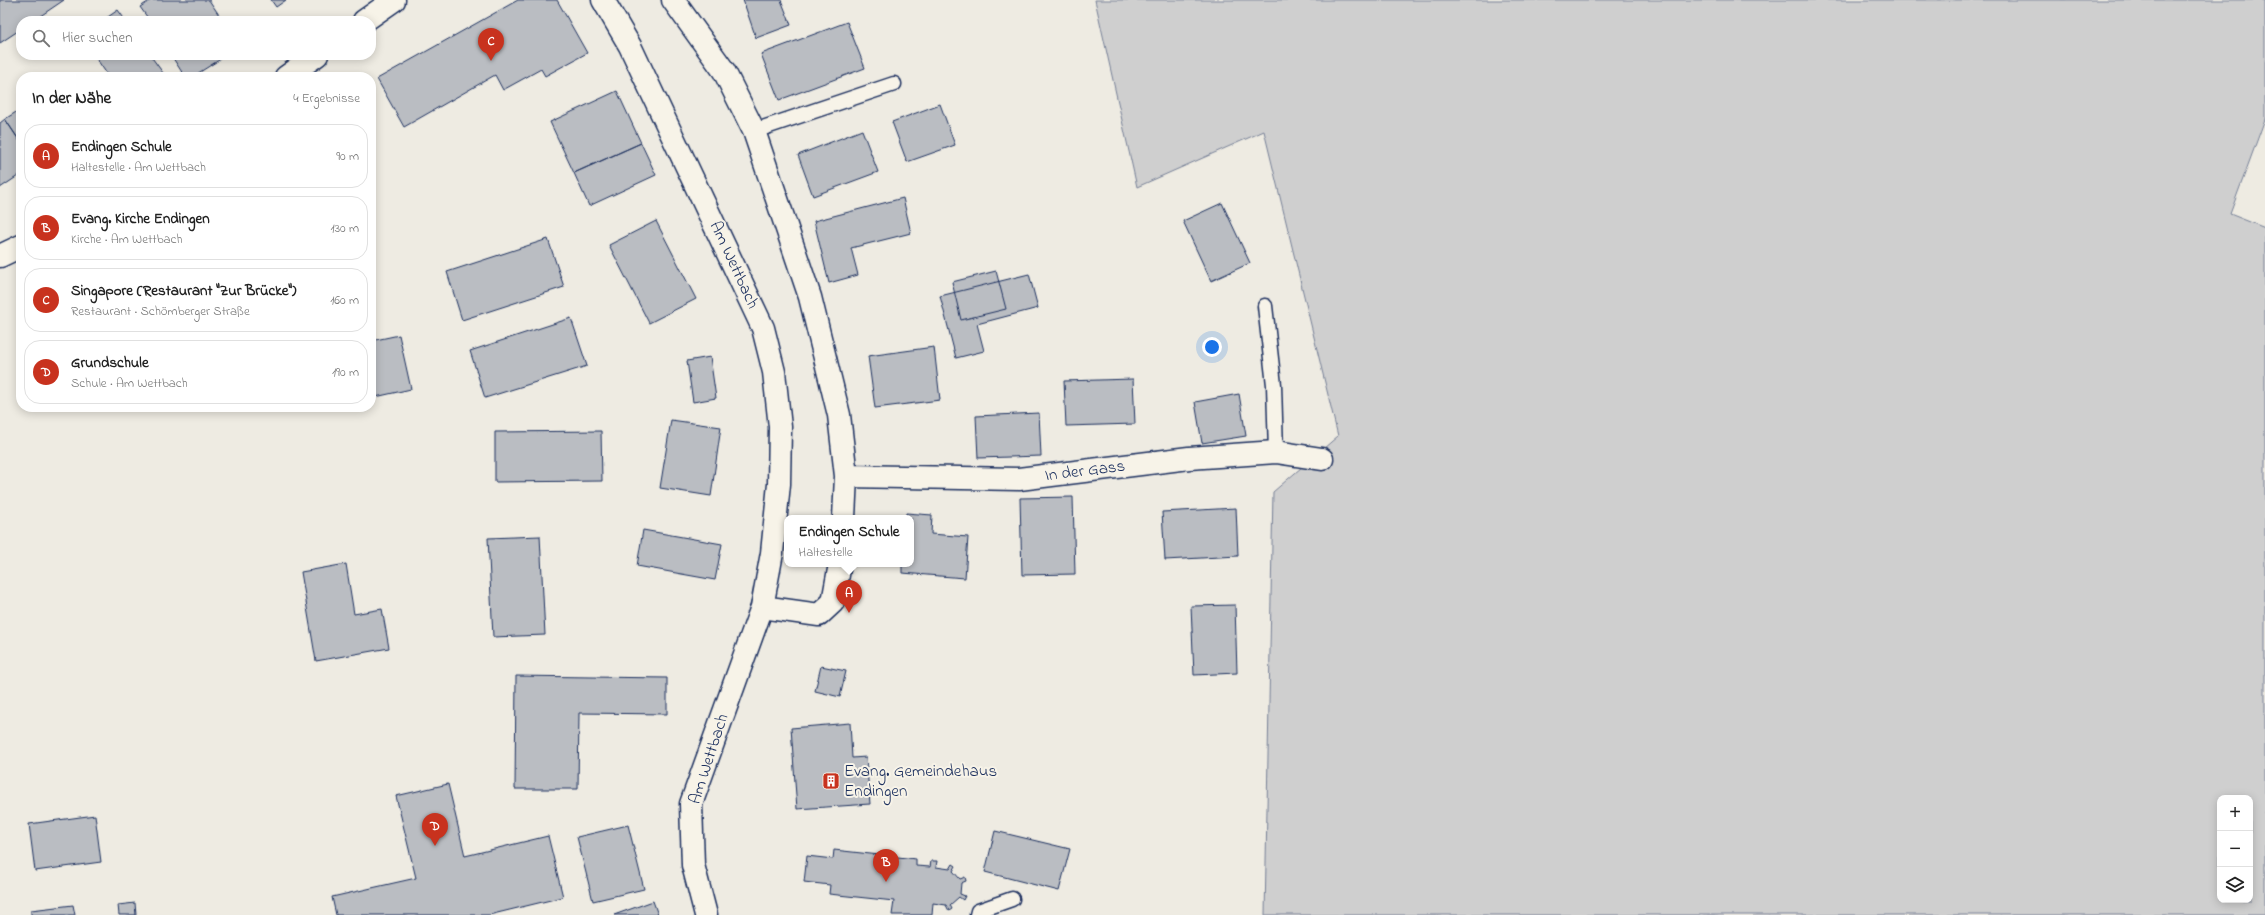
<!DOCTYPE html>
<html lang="de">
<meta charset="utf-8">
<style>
body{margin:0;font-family:"Indie Flower",sans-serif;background:#f6f6f6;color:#222}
.controls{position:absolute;right:12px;bottom:12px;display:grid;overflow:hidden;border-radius:8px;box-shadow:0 2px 10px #0003}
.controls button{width:36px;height:36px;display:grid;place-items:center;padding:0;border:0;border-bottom:1px solid #e0e0e0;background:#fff;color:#222;font:20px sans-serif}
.you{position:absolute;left:1212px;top:347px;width:14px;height:14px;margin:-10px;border:3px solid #fff;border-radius:50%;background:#1a73e8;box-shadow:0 0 0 6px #1a73e833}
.badge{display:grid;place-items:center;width:26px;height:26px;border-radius:50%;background:#c8321e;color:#fff;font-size:13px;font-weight:700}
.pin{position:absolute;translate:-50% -33px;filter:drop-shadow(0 1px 2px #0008)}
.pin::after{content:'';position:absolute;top:21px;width:14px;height:12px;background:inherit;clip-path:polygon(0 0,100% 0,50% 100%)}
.popup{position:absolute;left:784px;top:515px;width:130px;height:52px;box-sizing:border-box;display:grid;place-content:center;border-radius:8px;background:#fff;filter:drop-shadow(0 1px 3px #0005);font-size:13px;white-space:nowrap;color:#767676}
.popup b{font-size:15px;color:#222}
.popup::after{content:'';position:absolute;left:50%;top:100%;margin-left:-8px;border:8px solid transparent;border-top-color:#fff}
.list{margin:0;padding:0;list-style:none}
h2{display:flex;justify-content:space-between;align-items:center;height:52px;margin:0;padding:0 16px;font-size:17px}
h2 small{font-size:13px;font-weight:400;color:#767676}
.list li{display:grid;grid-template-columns:26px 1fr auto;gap:12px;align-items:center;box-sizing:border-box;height:64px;margin:0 8px 8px;padding:0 8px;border:1px solid #e0e0e0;border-radius:16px}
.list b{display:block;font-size:15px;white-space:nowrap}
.list p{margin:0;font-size:13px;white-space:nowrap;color:#767676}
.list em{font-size:13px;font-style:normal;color:#767676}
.icon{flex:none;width:22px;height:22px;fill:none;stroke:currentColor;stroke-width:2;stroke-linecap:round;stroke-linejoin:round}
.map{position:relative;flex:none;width:2265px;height:915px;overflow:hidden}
.search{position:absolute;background:#fff;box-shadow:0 2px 10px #0003;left:16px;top:16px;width:360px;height:44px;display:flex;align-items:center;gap:10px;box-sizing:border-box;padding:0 14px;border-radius:16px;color:#767676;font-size:15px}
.panel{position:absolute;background:#fff;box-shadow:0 2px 10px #0003;left:16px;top:72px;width:360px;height:340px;border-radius:16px}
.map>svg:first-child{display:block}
.green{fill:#cfcfcf;stroke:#757f96;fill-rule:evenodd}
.building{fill:#babdc2;stroke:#1b2f5e}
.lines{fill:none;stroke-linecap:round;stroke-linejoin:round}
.lane-casing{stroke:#1b2f5e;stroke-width:17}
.street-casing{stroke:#1b2f5e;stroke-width:25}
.primary-casing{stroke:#1b2f5e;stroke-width:25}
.lane{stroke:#f7f3e8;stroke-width:14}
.street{stroke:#f7f3e8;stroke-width:22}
.primary{stroke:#f7f3e8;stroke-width:22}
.labels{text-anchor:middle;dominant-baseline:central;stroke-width:4;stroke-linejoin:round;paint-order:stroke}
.street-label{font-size:17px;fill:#1b2f5e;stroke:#f7f3e8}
.poi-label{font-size:17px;fill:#1b2f5e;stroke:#f7f3e8;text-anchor:start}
</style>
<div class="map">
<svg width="2265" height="915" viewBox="0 0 2265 915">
<rect width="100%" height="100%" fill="#eeebe2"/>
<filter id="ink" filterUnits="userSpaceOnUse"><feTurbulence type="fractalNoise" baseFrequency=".025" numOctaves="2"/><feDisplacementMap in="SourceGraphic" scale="8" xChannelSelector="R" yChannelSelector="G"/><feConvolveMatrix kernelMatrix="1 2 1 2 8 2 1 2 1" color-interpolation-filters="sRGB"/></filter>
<g filter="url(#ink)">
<path class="green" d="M1095 0H2265V119L2230 214 2265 228V915H1265L1273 492 1338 436 1264 131 1137 187ZM2220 798H2250V900H2220Z"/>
<path class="building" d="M0 0H64L33 21H21V29L0 43Z
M151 0H209L223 21H150L140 7Z
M271 0H286L276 7Z
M518 0H557L587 53 545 76 541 69 503 90 495 75 404 127 377 79Z
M743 0H781L791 25 756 38Z
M118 10 126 21H102Z
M847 22 865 68 779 100 761 54Z
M94 55H150L166 77H109Z
M171 55H227L192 77H185Z
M617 91 641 143 574 173 550 122Z
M940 104 955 145 907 162 892 122Z
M21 109V143L5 119Z
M5 119 21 143V174L0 188V123Z
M862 130 878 172 813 196 798 155Z
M641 143 656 175 589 206 574 173Z
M903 198 911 233 851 248 858 275 829 283 814 221Z
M1222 203 1250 263 1211 281 1183 221Z
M656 221 696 299 649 323 609 245Z
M548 239 564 287 462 320 447 272Z
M996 271 1006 309 961 320 952 282Z
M1029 274 1038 308 977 324 984 351 956 358 940 296Z
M571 318 587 366 485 398 470 351Z
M399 335 411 389 371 398V341Z
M934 347 940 400 875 408 868 356Z
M710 357 716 398 693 402 687 361Z
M1133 379 1135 424 1066 426 1064 381Z
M1239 394 1246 436 1202 443 1195 402Z
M1039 413 1041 456 978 458 976 416Z
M671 420 721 427 711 496 660 488Z
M601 431 602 481 495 482V432Z
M1073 497 1075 574 1022 575 1020 498Z
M1236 508 1238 556 1165 560 1162 512Z
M906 513 932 515 931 534 968 537 965 578 902 573V564H911V518H906Z
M643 530 722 544 715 580 637 566Z
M540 536 545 635 493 637 488 538Z
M346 564 354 614 382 609 389 648 316 661 301 572Z
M1235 605 1237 673 1194 675 1191 606Z
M821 666 846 671 840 697 815 691Z
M516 676 667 678V714L579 713 578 789H515Z
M850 723 852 758 866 757 870 804 797 809 791 728Z
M448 784 465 856 548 836 563 897 489 915H336L332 897 416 878 396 796Z
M95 815 101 862 35 871 29 824Z
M628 825 644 889 593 901 577 837Z
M995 831 1070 849 1059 891 985 872Z
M834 850 916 859V866L930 867 931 861H937L936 867 950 869 953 864 956 866 953 871 960 879 965 877 966 881 961 883 960 894 965 896 963 900 959 897 950 905 952 909 949 911 946 905 933 903 932 915H892L894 901 829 894 830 885 804 882 807 856 833 859Z
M653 901 658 915H614Z
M135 903 136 915H119L118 905Z
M73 905 75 915H31V910Z"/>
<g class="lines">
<g class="lane-casing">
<path id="lane" d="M754 131 894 84
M1265 306 1274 385 1276 452
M977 915 978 911 1012 899"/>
</g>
<g class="street-casing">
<path id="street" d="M603 0 630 46 763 328 774 372 780 427 779 484 772 553 762 607 691 804 693 865 706 915
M673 0 724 71 754 131 810 297 839 415 846 476 844 518
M846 476 1019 479 1189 458 1276 452 1322 459
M762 607 819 615 833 602 840 564"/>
</g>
<g class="primary-casing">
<path id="primary" d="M364 21 394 0
M286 77 317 55
M0 256 21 246"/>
</g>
<use href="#lane" class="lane"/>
<use href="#street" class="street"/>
<use href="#primary" class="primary"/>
</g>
</g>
<defs>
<g id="building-square" transform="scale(0.9)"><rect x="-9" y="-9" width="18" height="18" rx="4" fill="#c8321e" stroke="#f7f3e8"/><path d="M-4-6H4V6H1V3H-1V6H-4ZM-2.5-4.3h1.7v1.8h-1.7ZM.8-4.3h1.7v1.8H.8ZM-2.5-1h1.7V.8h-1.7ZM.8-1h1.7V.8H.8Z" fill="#fff"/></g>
</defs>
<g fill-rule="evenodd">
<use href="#building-square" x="831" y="781"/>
</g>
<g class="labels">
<g class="street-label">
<text transform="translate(734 265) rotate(65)">Am Wettbach</text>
<text transform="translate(1085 471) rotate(-7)">In der Gass</text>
<text transform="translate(709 759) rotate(-72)">Am Wettbach</text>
</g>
<g class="poi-label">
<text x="844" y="771">Evang. Gemeindehaus<tspan x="844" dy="20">Endingen</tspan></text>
</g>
</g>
</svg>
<div class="controls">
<button>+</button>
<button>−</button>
<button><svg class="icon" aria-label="layers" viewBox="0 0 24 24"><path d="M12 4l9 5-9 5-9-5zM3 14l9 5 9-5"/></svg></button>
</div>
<div class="you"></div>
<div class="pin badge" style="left:849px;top:613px">A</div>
<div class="popup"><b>Endingen Schule</b>Haltestelle</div>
<div class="pin badge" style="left:886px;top:882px">B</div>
<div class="pin badge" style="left:491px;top:61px">C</div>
<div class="pin badge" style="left:435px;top:846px">D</div>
<div class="search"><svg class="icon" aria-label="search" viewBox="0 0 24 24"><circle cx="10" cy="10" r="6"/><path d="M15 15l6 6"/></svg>Hier suchen</div>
<section class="panel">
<h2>In der Nähe<small>4 Ergebnisse</small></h2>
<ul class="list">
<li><span class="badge">A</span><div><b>Endingen Schule</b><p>Haltestelle · Am Wettbach</p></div><em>90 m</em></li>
<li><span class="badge">B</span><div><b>Evang. Kirche Endingen</b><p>Kirche · Am Wettbach</p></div><em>130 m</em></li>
<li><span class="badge">C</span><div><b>Singapore (Restaurant &quot;Zur Brücke&quot;)</b><p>Restaurant · Schömberger Straße</p></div><em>160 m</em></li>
<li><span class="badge">D</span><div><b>Grundschule</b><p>Schule · Am Wettbach</p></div><em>190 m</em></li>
</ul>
</section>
</div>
